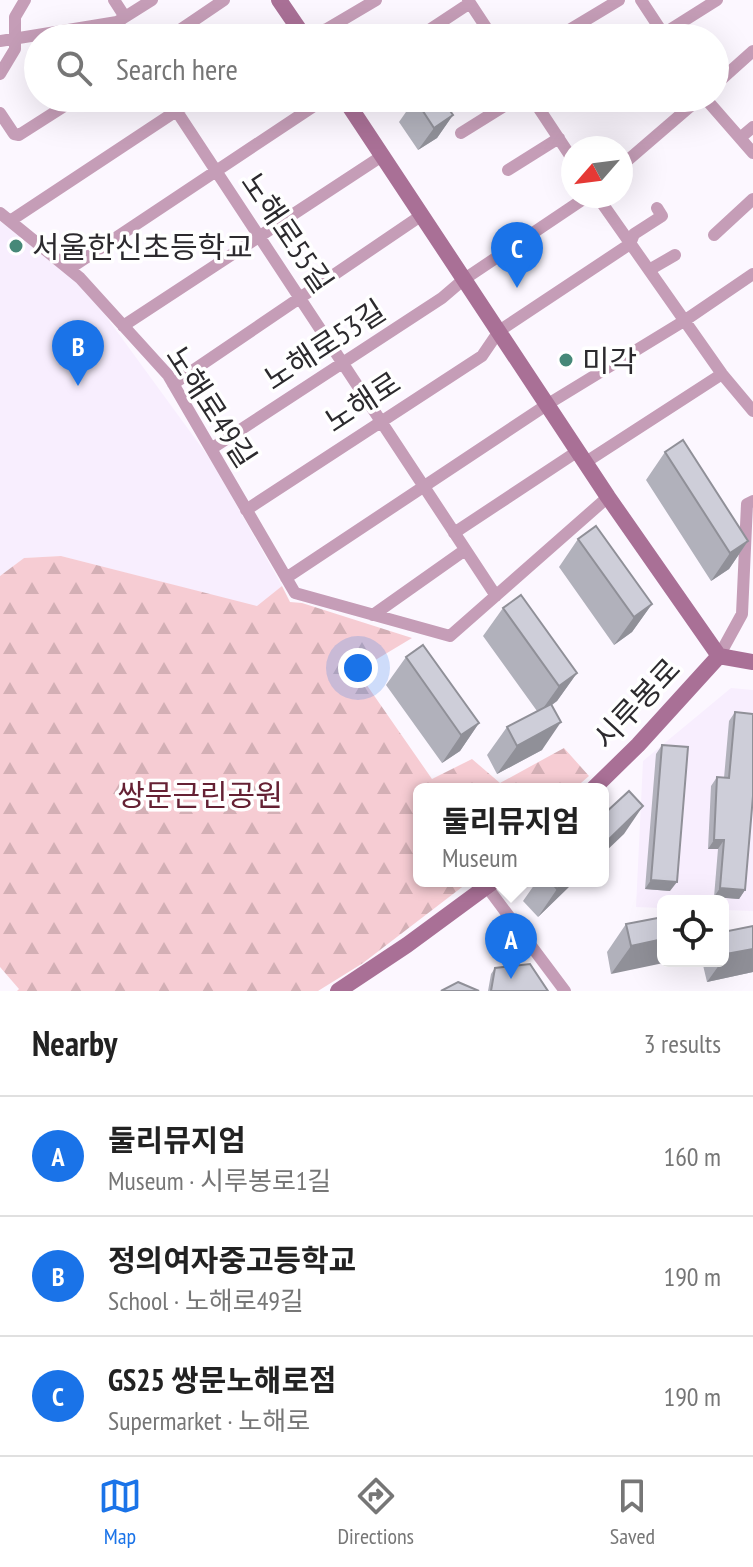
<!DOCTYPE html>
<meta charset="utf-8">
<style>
body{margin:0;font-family:"PT Sans Narrow","Noto Sans KR",sans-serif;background:#f2f2f2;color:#222}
.controls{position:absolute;right:24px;bottom:24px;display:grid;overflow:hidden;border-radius:12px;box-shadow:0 8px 32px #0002}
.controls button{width:72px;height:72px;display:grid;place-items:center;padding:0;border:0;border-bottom:2px solid #e0e0e0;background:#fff;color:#222;font:40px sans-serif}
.compass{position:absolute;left:561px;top:136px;width:72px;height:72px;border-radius:50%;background:#fff;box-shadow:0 8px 32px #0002;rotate:242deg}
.you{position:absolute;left:358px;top:668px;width:28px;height:28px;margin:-20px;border:6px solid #fff;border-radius:50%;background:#1a73e8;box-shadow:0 0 0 12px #1a73e833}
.badge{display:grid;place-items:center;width:52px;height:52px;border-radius:50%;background:#1a73e8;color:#fff;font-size:26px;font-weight:700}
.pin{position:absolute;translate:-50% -66px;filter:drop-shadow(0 2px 4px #0008)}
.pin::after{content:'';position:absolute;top:42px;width:28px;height:24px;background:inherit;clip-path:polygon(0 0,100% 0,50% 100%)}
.popup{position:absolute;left:413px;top:783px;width:196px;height:104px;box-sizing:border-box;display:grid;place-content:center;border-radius:12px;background:#fff;filter:drop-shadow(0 2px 6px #0005);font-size:26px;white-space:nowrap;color:#767676}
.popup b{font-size:30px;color:#222}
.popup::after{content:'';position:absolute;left:50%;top:100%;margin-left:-16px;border:16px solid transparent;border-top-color:#fff}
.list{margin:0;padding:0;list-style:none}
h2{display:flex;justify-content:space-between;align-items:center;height:104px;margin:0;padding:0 32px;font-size:34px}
h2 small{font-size:26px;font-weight:400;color:#767676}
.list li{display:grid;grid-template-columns:52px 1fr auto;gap:24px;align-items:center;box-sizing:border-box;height:120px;padding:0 32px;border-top:2px solid #e0e0e0}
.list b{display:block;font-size:30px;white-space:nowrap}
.list p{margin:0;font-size:26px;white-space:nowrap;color:#767676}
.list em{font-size:26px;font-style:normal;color:#767676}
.icon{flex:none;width:44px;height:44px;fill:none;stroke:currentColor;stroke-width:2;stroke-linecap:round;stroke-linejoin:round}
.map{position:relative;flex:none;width:753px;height:991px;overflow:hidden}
.search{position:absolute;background:#fff;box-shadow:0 8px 32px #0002;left:24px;right:24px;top:24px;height:88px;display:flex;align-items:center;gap:20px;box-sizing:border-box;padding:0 28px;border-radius:44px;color:#767676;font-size:30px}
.sheet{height:464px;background:#fff}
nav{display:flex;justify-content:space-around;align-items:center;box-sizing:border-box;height:112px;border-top:2px solid #e0e0e0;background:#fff;font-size:22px;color:#767676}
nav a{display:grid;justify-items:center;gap:4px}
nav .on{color:#1a73e8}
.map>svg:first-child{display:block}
.built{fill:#f8eefe}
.forest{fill:url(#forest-firs)}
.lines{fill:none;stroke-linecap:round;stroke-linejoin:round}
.street{stroke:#c59db7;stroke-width:12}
.secondary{stroke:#a97096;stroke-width:16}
.wall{fill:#b1b1bb}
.shaded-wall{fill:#909098}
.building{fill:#ceced9;stroke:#909098;stroke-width:2}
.poi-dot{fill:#468878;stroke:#fff;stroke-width:3}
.labels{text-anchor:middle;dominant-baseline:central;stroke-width:7;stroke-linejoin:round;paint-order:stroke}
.street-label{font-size:30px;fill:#2c2a2e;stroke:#fff}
.poi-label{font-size:30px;fill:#2c2a2e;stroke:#fff;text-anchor:start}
.park-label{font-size:30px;fill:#652134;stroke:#fff}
</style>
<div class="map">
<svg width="753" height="991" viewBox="0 0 753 991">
<defs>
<pattern id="forest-firs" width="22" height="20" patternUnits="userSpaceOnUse" patternTransform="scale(2)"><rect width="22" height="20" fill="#f6ccd3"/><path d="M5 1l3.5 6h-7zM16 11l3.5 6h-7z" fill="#d3afb5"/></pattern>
</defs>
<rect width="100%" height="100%" fill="#fcf7ff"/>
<path class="built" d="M0 221 86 289 213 463 282 586 258 607 61 556 24 558 0 576Z
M731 688 753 690V911L723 910V901H663V908L636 907 643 761Z"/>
<path class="forest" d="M61 556 257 606 282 586 290 602 302 603 412 638 357 671 432 779 472 759 500 783 564 748 589 776 574 789H419V881H470L363 963 318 991H17L19 989 0 967V576L24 558Z"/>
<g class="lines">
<path class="street" d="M114 0 125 17
M468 0 493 38
M641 0 666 38
M117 22 128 38
M663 34 717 0
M168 38 224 0
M297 38 327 29 376 0
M417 38 470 3
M556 38 619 0
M0 41 117 22 152 0
M0 74 15 49V17L25 0
M715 85 753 51
M168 98 496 596
M532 98 573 160
M705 98 753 153
M0 113 14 134 19 135 77 98
M461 133 517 98
M740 138 753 127
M621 166 700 98
M508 170 559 138
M597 196 722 374 753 411
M0 213 80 278 168 375 295 593 450 636 608 497
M10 221 196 98
M714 235 753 199
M69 269 326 98
M649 270 675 255
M123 326 382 156
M173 384 422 215
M211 449 442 298 463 280 588 196
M586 462 722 374
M246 510 482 356 499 331 630 244 634 234 662 216 657 208
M454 533 578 451
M286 578 548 404 684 321 753 274
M373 615 465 550
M719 656 742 614 747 504 753 501
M487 887 565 991"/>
<path class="secondary" d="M279 0 305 38
M344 98 608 497 719 656 753 662
M593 789 638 745 719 656
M338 991 407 945 494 881"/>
</g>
<path class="wall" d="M415 99 453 115 437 138 418 150 399 122Z
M665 452 748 541 729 569 711 581 646 480Z
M578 539 652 604 632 632 614 645 559 567Z
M503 608 577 673 557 701 552 705 542 750 497 774 487 755 507 727 537 711 483 636Z
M406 657 479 723 460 751 442 763 386 685Z
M735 712 745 890 739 899 714 897 718 849H708L711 786 717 777 724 778 729 721Z
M662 745 670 891 645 889 656 754Z
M537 881H575L538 917 523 901Z
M663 917 611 974 607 952 626 924Z
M753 926V972L707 982 702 961H723V932Z
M495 968 548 991H488L491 974Z"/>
<path class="shaded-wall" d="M453 115 437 138 418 150 434 128Z
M748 541 729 569 711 581 730 553Z
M652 604 632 632 614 645 634 617Z
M577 673 557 701 539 714 559 686Z
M561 722 542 750 497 774 517 746Z
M479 723 460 751 442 763 461 735Z
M643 806 624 834 603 854V845Z
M714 840H724L718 849H708Z
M651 880 677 882 670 891 645 889Z
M565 881H575L538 917 557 889Z
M720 888 745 890 739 899 714 897Z
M663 939V961H673L611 974 631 946Z
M753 949V972L707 982 722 961H723L726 954Z"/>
<path class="building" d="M417 98H441L453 115 434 128 415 99Z
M683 440 748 541 730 553 665 452Z
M596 526 652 604 634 617 578 539Z
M521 595 577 673 559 686 503 608Z
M423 645 479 723 461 735 406 657Z
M551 704 561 722 517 746 507 727Z
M735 712 753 714V796L745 890 720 888 724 840H714L717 777 729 778Z
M662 745 688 747 677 882 651 880Z
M629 791 643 806 603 845V815Z
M550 881H565L557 889Z
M663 917V939L631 946 626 924Z
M753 926V949L726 954 723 939V932Z
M530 964 548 991H491L495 968Z
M458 982 479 991H441Z"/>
<g class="poi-dot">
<circle cx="16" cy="246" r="8"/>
<circle cx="566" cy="360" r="8"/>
</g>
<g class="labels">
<g class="street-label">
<text transform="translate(288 232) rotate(56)">노해로55길</text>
<text transform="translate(324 344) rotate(-33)">노해로53길</text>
<text transform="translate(362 401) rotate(-33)">노해로</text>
<text transform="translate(212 406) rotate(57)">노해로49길</text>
<text transform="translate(636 703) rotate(-47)">시루봉로</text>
</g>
<g class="poi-label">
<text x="32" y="246">서울한신초등학교</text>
<text x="582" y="360">미각</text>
</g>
<g class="park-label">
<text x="200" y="794">쌍문근린공원</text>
</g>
</g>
</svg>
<div class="controls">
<button><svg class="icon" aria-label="locate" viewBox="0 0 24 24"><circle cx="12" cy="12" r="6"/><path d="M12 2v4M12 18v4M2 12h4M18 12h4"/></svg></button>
</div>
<svg class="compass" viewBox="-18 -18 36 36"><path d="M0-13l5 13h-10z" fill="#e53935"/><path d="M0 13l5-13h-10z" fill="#767676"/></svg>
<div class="you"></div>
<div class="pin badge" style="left:511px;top:979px">A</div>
<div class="popup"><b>둘리뮤지엄</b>Museum</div>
<div class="pin badge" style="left:78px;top:386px">B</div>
<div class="pin badge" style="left:517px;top:288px">C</div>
<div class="search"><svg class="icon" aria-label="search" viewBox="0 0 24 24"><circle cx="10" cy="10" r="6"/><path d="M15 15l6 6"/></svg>Search here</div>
</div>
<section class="sheet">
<h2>Nearby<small>3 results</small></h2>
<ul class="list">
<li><span class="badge">A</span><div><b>둘리뮤지엄</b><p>Museum · 시루봉로1길</p></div><em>160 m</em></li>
<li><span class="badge">B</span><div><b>정의여자중고등학교</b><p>School · 노해로49길</p></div><em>190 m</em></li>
<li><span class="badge">C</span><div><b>GS25 쌍문노해로점</b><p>Supermarket · 노해로</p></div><em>190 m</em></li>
</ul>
</section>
<nav>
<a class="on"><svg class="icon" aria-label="map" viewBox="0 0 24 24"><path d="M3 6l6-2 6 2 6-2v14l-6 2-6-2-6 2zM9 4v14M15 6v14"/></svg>Map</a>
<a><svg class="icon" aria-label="directions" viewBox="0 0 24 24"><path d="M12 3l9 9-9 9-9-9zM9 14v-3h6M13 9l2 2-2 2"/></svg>Directions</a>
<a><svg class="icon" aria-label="saved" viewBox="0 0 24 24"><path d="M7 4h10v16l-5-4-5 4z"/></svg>Saved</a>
</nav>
